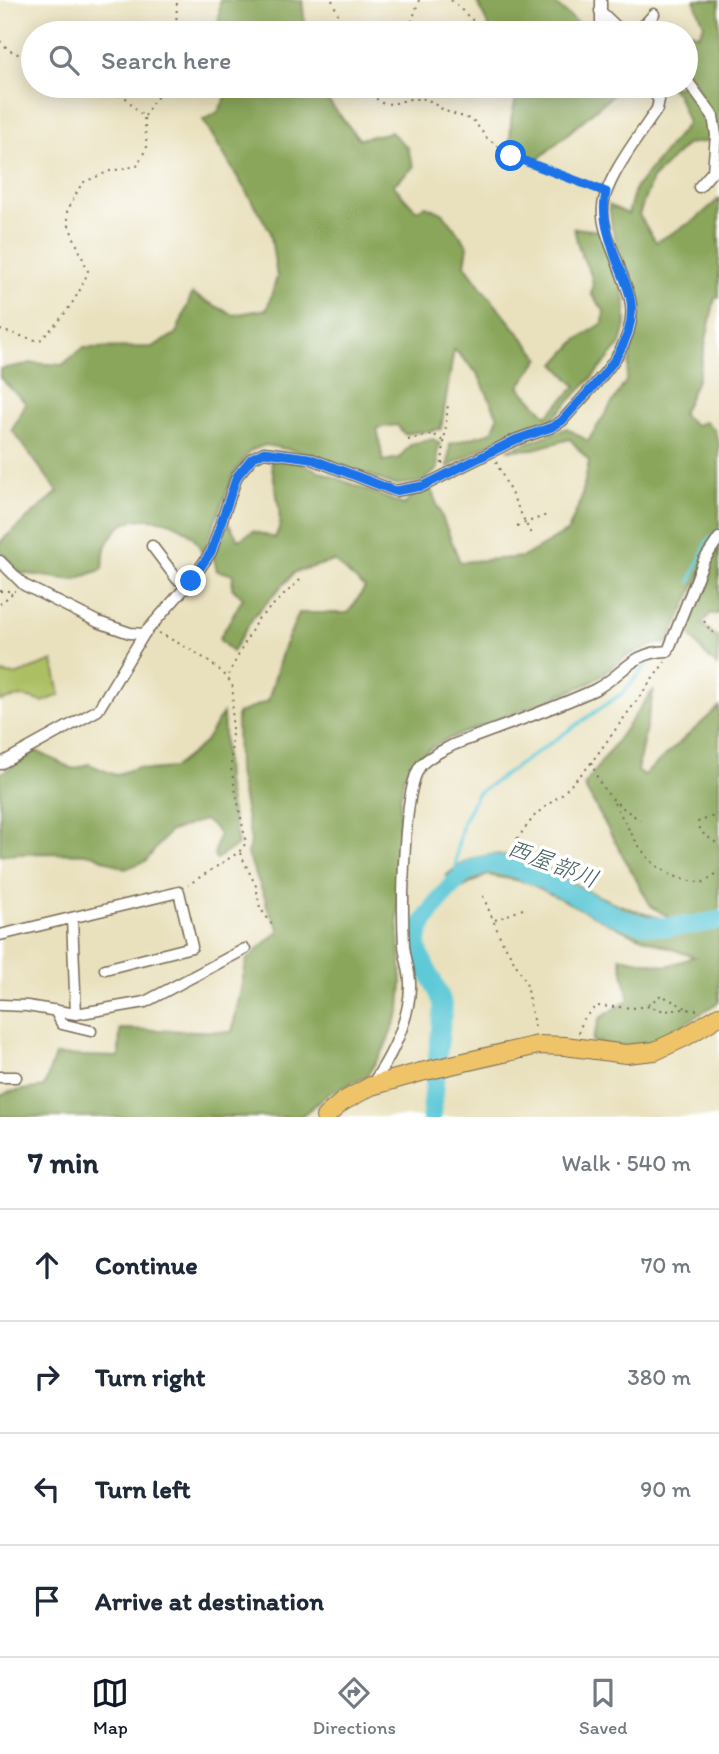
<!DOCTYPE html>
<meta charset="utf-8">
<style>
body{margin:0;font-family:Itim,"Klee One",sans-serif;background:#f2f2f3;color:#1f2937}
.stop{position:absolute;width:21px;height:21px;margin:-16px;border:5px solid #1a73e8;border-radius:50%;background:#fff}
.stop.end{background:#1a73e8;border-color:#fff;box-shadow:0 2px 7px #0008}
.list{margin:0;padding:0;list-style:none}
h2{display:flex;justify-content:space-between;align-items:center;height:91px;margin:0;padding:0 28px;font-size:30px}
h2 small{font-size:23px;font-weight:400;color:#747a83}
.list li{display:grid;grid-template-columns:46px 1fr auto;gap:21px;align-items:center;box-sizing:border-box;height:112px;padding:0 28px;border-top:2px solid #e0e1e3}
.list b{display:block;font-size:26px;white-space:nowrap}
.list em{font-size:23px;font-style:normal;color:#747a83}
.icon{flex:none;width:38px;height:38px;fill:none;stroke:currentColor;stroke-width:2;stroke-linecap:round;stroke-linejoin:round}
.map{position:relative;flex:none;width:719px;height:1117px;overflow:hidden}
.search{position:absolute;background:#fff;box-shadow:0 4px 18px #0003;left:21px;right:21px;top:21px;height:77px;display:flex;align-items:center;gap:18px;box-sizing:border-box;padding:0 24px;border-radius:38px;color:#747a83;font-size:26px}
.sheet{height:539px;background:#fff}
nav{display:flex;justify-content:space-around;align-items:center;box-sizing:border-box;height:98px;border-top:2px solid #e0e1e3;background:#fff;font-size:19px;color:#747a83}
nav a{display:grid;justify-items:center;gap:4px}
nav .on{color:#111827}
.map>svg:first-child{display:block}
.green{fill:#acc064;stroke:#747541;stroke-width:2}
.forest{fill:#89a65a;stroke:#62683c;stroke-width:2}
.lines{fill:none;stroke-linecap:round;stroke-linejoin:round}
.stream{stroke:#5ec9d7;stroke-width:3.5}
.river{stroke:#5ec9d7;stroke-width:19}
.street-casing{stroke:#786a56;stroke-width:13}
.primary-casing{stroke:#786a56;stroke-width:20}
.path{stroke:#786a56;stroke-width:2;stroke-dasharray:2 5;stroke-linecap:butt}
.street{stroke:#fff;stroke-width:10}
.primary{stroke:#efc469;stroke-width:18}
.route{stroke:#1a73e8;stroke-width:9}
.labels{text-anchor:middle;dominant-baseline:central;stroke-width:7;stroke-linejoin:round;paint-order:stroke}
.water-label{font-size:24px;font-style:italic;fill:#47625f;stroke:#fff}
</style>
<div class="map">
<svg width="719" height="1117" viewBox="0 0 719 1117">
<rect width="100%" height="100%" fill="#fff"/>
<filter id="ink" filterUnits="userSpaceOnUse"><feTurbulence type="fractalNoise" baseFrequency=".0143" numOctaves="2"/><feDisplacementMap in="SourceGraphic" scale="14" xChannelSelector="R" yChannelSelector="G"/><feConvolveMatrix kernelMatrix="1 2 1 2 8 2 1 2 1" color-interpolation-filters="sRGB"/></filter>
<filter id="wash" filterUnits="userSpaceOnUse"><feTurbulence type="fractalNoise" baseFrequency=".00686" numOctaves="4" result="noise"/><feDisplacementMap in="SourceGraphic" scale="28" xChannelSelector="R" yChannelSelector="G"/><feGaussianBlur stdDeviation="1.57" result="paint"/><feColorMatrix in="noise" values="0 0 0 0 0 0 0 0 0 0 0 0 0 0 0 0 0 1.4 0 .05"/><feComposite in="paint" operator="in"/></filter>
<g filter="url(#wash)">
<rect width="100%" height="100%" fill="#e9e1be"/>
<path class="green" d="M53 661 60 695 43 702 22 696 0 701V673L15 675Z"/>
<path class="forest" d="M220 0H302L306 33H218Z
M476 0H551L589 33H492Z
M694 0H719V154V137L695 82 686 74V33H684L686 30 699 35 704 25Z
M232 86H319L320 91 359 139 391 132 407 147 414 167 393 185 416 210 426 206 443 213 468 246 465 265 484 291 540 358 519 387 547 416 576 386 555 364 577 340 603 323 604 311 591 294C597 277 585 266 580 251 577 243 576 236 574 228L600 231 625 299 626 325 621 344 590 380 547 424 500 438 448 467 450 444 492 432 498 417 478 374 454 349 441 429 404 434 397 425 377 428 383 461 399 458 411 444 433 439 440 444 437 453 438 469 421 482 394 485 312 454 265 445 250 451 235 472 202 554C194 524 153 512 125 523 119 526 111 537 107 543 103 550 104 561 103 569L74 580 20 573 0 551V542L58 492 12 430 26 403 0 378V369L33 363 62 365 83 348 152 347 176 334 192 294 233 315 267 309 277 277 270 231 203 120 218 112Z
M516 86H623L536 161 510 145 511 120 518 90Z
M668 86H686C703 108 712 111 709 141L687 144 652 179 639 215 656 242 695 220 719 199V298H715L698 378 682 414 695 425 705 422 714 429 719 444V534L668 643 656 644 627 656 590 683 441 742 417 757 404 776 400 800 398 921 402 983 400 1010 384 1049 366 1077 330 1093 300 1117H0V1096L9 1092 44 1087 55 1055 119 1057 120 1029 232 1032 247 959 280 930 267 907 266 900 247 853 251 841 238 772 237 714 268 701 283 649 299 613H348L365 588 334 561 295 572 254 616 232 652 219 639 243 598 232 588 233 574 217 571 213 555 228 523 239 540 253 531 275 538 280 526 279 507 270 456 297 462 404 505 414 494 430 487 460 562 523 557 568 531 581 500 589 461 570 439 533 449 507 450 567 428 588 441 626 381 637 317 631 286 612 228 609 205 628 214 635 188 688 123 677 94Z
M719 545V614H710L702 624 719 639 717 666 701 650 684 626 705 567Z
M654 689 637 771 644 775 719 707V1002L654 1043 623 1049 592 1041 600 1018 629 1000 620 957 667 966 694 957 627 932 527 882 487 875 456 891 446 876C500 828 547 873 598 896 624 908 648 916 675 921L651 906 584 786Z
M223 713 226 782 238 845 216 859 214 855 219 835 213 826 203 820 169 832 146 861 125 869 92 854 43 853 0 855V774L36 751 73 769 89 764 115 775 138 767 148 770 173 768 203 744Z"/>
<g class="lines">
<path class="stream" d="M690 582 707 542 719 530
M455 882 457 850 463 822 477 794 624 692 649 662 659 657 660 654"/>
<path class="river" d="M431 1117 443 1006C438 984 422 967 418 948 415 932 427 917 436 905 449 888 463 869 485 865 519 858 590 907 624 919 655 931 688 927 719 920"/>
</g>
</g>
<g filter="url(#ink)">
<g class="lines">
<g class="street-casing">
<path id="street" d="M601 0V22L604 33
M600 11 618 28 633 33
M637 33 654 14
M686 79 713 116 716 135 713 171 699 187
M152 546 177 579 191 581
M0 561 24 585 98 622 130 633 144 634
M0 764 98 710 144 634 191 581 211 552 237 476 252 458 264 452 309 458 395 491 423 486 515 440 552 427 562 421C590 388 641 346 630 299 627 287 622 275 618 264 612 247 601 225 603 207 605 179 641 134 657 109L659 100 649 86
M72 919 76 1014
M0 935 179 892 192 947 105 969
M0 1005 27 1006 76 1014 145 1002 245 949
M55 1010 62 1024 91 1031
M0 1077H16
M371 1086C391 1057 409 1023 410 987 411 973 405 959 404 945 402 911 402 789 421 765 429 756 442 751 453 745 500 727 548 711 594 690 623 676 630 652 668 651L704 560 719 538"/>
</g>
<g class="primary-casing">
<path id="primary" d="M325 1117 342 1102 371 1086 421 1072 538 1045 565 1046 626 1054 655 1051 685 1037 719 1016"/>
</g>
<path class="path" d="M332 0 346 33
M451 0 486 33
M176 33 177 0
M404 33 410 27 419 0
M0 41 8 49 33 62
M371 86 372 93 380 103 392 104 410 99H427L445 111 473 120 487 138 511 156 598 189
M145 116 152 103 167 86
M0 330 39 341C60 322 79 298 88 271L69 226 67 211 82 183 110 171 137 166 147 147 144 117 124 96 83 94
M408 440 433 434 443 441
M496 462 531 534
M442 464 448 404
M517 526 547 515
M0 591H15
M0 604 15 591
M704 621 711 632 719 633
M159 633C180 644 226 666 233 688L231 768 246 843 239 852 188 885
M228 675 257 620 300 580
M592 762C599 791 616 804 640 820
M614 803C639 845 647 876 702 883L719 872
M719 814 698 822 701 832 719 845
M517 839 536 814 562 794 588 767 665 662
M240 853 256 886 260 908 274 927
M483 896 501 939 526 982 535 1031
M495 920 523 909
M648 1005 661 995 688 1009
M579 1033 583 1019 596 1006 637 1008 646 1006 665 1011 684 1009 699 1010"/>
<use href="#street" class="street"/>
<use href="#primary" class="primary"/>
</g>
</g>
<g class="lines" filter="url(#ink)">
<path class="route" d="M191 581 211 552 237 476 252 458 264 452 309 458 395 491 423 486 515 440 552 427 562 421C591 387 637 350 631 302 629 287 620 270 615 256 608 234 601 215 606 192L511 156"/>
</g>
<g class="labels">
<g class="water-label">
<text transform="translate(553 863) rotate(21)">西屋部川</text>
</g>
</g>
</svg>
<div class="stop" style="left:511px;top:156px"></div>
<div class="stop end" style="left:191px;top:581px"></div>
<div class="search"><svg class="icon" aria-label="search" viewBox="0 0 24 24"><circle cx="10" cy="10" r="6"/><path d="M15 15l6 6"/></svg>Search here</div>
</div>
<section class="sheet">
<h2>7 min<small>Walk · 540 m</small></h2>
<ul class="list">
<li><svg class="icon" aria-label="ahead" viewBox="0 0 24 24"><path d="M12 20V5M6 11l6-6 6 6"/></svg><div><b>Continue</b></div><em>70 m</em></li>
<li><svg class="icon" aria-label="right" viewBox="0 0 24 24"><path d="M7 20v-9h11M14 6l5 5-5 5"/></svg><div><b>Turn right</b></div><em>380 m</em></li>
<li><svg class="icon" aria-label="left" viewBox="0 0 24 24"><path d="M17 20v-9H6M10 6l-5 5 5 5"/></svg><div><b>Turn left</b></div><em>90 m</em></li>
<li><svg class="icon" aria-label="arrive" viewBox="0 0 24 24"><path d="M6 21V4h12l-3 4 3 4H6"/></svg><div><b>Arrive at destination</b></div></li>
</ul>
</section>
<nav>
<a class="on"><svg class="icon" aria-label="map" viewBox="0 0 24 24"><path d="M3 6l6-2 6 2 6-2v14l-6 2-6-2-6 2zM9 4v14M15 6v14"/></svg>Map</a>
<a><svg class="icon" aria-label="directions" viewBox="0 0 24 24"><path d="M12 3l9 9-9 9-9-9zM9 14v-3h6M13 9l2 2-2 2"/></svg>Directions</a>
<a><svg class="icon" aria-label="saved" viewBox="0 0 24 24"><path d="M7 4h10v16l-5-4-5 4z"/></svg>Saved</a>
</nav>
